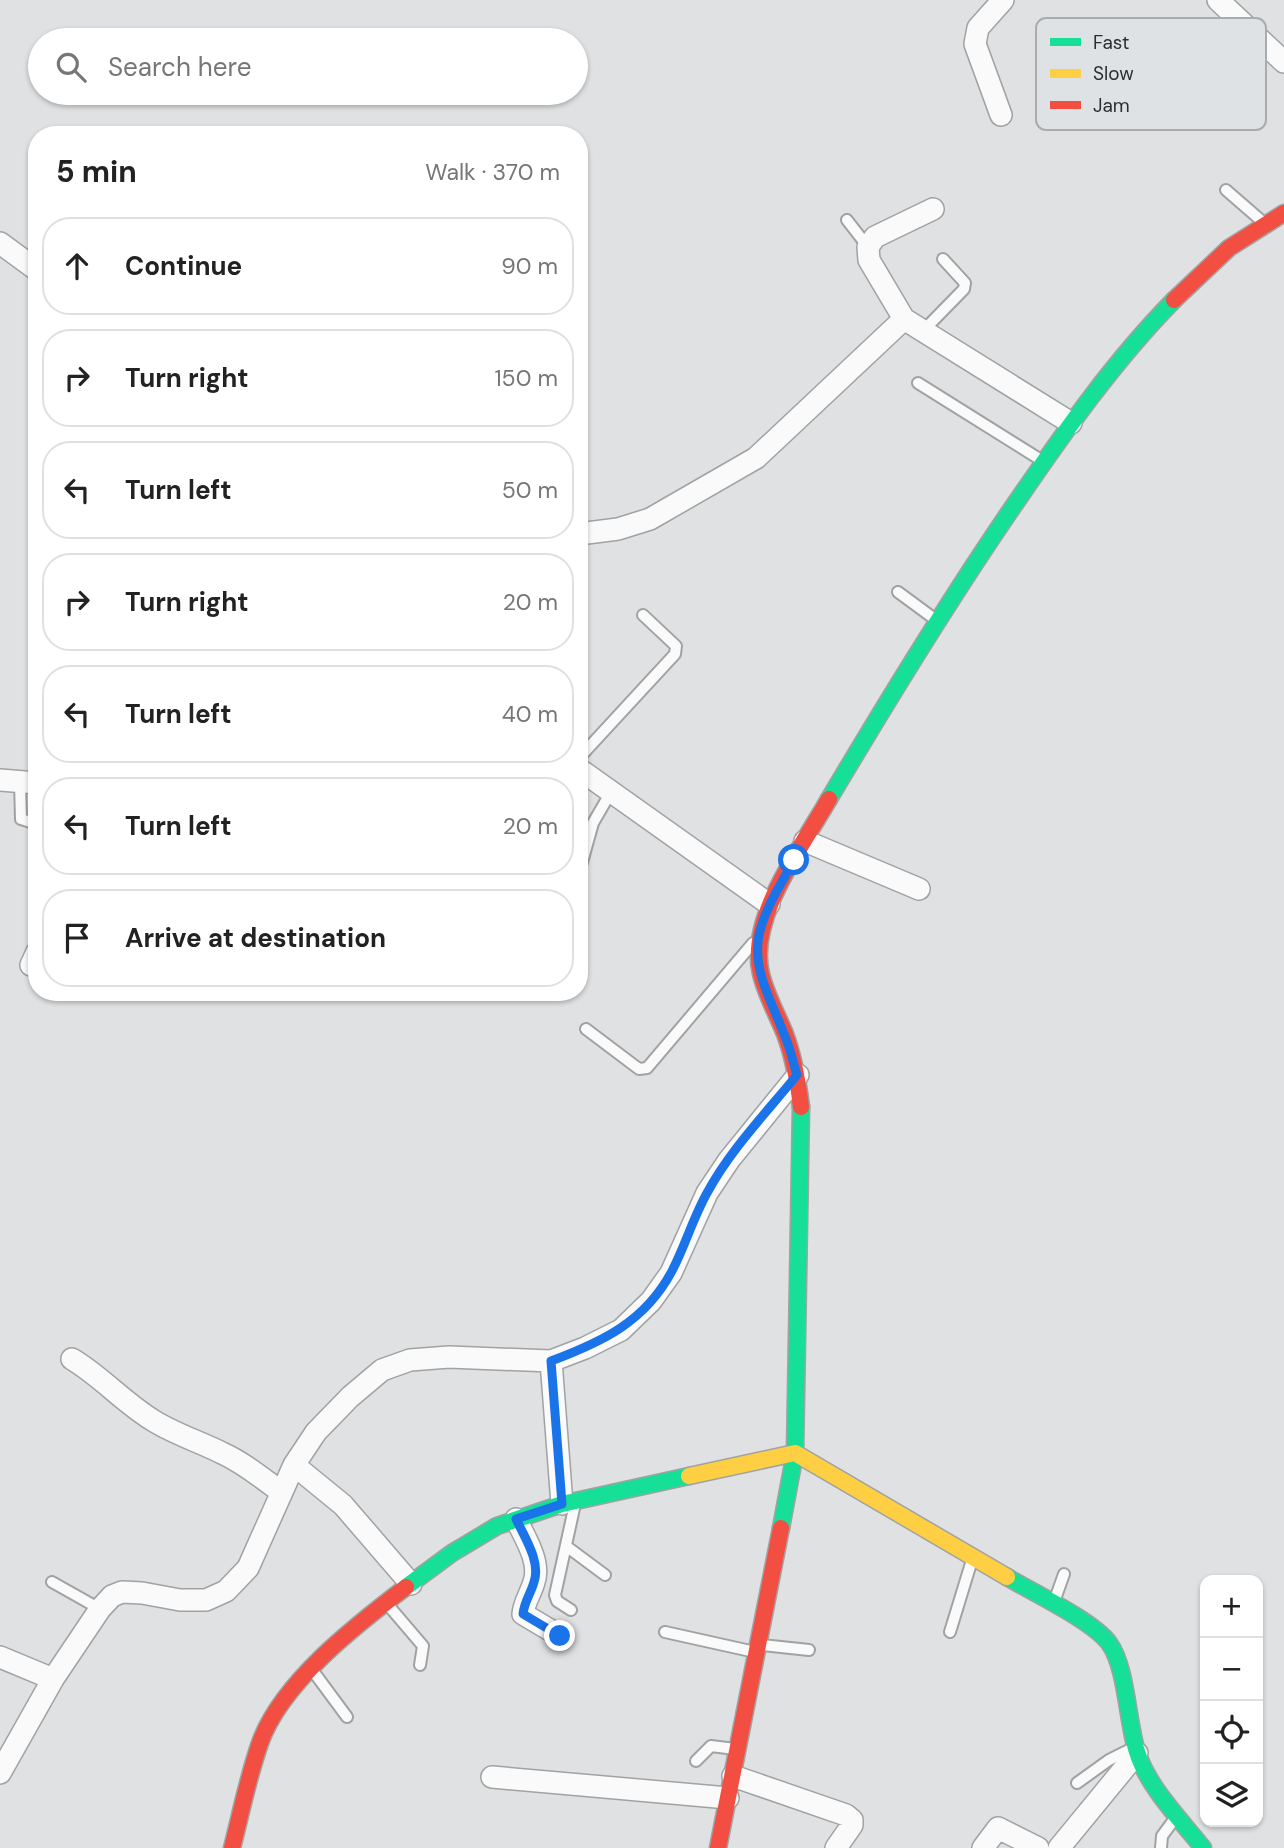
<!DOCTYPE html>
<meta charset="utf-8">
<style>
body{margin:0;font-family:"DM Sans",sans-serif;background:#f6f6f6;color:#222}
.controls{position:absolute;right:21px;bottom:21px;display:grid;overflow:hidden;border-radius:14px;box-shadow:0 2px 5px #0004}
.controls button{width:63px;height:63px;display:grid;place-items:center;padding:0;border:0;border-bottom:2px solid #e0e0e0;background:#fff;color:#222;font:35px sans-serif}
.stop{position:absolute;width:21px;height:21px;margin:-16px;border:5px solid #1a73e8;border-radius:50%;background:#fff}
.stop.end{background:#1a73e8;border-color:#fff;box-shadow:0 2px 7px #0008}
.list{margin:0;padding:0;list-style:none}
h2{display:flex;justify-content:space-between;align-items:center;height:91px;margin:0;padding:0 28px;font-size:30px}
h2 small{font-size:23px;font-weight:400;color:#767676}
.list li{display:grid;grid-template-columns:46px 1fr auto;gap:21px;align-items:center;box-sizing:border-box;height:98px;margin:0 14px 14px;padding:0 14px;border:2px solid #e0e0e0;border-radius:28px}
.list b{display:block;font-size:26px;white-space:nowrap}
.list em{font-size:23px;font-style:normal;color:#767676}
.icon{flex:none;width:38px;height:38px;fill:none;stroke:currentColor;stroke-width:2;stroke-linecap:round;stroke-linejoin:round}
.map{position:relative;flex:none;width:1284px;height:1848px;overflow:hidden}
.search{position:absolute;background:#fff;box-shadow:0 2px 5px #0004;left:28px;top:28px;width:560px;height:77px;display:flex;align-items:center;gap:18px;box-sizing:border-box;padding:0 24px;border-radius:38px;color:#767676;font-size:26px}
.panel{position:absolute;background:#fff;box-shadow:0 2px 5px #0004;left:28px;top:126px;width:560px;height:875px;border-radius:28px}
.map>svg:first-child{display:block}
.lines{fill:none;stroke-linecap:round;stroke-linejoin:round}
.lane-casing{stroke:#a0a2a3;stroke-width:14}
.street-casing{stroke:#a0a2a3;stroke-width:24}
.fast-casing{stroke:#a0a2a3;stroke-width:19}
.slow-casing{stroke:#a0a2a3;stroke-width:19}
.jam-casing{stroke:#a0a2a3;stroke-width:19}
.lane{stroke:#fafafb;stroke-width:10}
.street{stroke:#fafafb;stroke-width:21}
.fast{stroke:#16e098;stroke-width:16}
.slow{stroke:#ffcf43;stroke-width:16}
.jam{stroke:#f24e42;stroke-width:16}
.route{stroke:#1a73e8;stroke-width:9}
.key{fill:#dee2e4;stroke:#a9acae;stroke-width:2}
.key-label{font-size:19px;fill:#2d2e2f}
</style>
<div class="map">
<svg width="1284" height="1848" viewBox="0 0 1284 1848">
<rect width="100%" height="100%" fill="#dfe1e3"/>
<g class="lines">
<g class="lane-casing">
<path id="lane" d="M1226 190 1264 223
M847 220 868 247
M923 331 964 289 965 283 943 259
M918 383 1041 460
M898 592 936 620
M579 758 675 654 676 646 643 615
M20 782 21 819 37 824
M579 873 593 823 611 792
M586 1029 639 1069 647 1068 753 943
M566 1546 605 1575
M52 1582 100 1609
M1054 1602 1064 1574
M388 1605 423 1646 420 1665
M571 1610 557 1601 555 1595 575 1504
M665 1632 755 1652
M950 1632 972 1560
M762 1645 809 1650
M313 1671 347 1717
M696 1761 711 1746 735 1749
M1077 1783 1109 1760 1133 1748
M1161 1848 1162 1836 1176 1817"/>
</g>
<g class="street-casing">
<path id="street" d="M1218 0 1284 62
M1001 115 975 44 978 28 1003 0
M933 209 875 237 868 247 869 260 904 319 1071 423
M0 243 37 270
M579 534 618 529 650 519 756 458 904 319
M579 769 769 904
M0 780 37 783
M805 841 919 889
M31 965 37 952
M72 1359C102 1377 124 1403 154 1421 175 1434 200 1442 222 1453 244 1463 262 1478 281 1492
M551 1361 562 1504
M294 1465 343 1505 411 1584
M516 1519C525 1538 541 1562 534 1582 531 1593 524 1602 523 1614L560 1636
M0 1657 53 1679
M0 1773 53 1679 100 1609 112 1596 122 1592 142 1593 180 1600H206L226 1591 248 1568 294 1465 316 1432 350 1397 382 1370 410 1360 449 1357 551 1361 585 1348 621 1330 651 1301 671 1273 707 1193 729 1160 798 1075
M733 1776 846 1815 852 1820V1825L836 1848
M492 1777 728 1798
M983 1848 998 1828 1038 1848
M1059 1848 1137 1753"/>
</g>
<g class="fast-casing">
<path id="fast" d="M829 799C889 698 950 598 1017 501 1065 431 1114 361 1174 300
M781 1528 795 1453 801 1107
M1007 1577C1032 1592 1093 1621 1109 1643 1127 1668 1127 1721 1137 1752 1148 1787 1180 1819 1203 1848
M406 1587 452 1553 497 1526 562 1504 689 1476"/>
</g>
<g class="slow-casing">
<path id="slow" d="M689 1476 795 1453 1007 1577"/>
</g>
<g class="jam-casing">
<path id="jam" d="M1174 300 1229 248 1284 213
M801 1107C798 1082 794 1058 785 1034 777 1014 766 995 761 974 747 918 802 847 829 799
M232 1848C241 1813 248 1777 260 1743 281 1683 356 1625 406 1587
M718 1848 781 1528"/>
</g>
<use href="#lane" class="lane"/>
<use href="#street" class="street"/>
<use href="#fast" class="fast"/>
<use href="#slow" class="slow"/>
<use href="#jam" class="jam"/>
</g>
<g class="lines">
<path class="route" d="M560 1636 523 1614C524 1602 531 1593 534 1582 541 1562 525 1538 516 1519L562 1504 551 1361C602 1342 645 1322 672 1271 685 1246 693 1218 707 1193 730 1150 766 1113 797 1075 793 1062 790 1047 784 1034 772 1002 752 970 759 935 765 908 781 884 794 860"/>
</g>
<rect x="1036" y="18" width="230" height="112" rx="10" class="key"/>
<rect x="1050" y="38" width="31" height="8" fill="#16e098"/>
<rect x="1050" y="69" width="31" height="9" fill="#ffcf43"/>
<rect x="1050" y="101" width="31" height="8" fill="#f24e42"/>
<g class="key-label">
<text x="1093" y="49">Fast</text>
<text x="1093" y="80">Slow</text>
<text x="1093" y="112">Jam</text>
</g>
</svg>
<div class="controls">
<button>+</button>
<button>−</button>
<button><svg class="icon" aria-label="locate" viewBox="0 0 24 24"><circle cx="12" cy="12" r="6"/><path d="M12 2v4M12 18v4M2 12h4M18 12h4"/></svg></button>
<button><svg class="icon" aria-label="layers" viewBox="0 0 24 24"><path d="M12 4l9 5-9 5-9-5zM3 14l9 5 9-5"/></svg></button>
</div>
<div class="stop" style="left:794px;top:860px"></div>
<div class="stop end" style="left:560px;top:1636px"></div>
<div class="search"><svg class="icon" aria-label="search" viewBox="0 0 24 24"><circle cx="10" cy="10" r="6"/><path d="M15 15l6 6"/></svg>Search here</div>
<section class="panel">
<h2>5 min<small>Walk · 370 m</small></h2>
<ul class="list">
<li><svg class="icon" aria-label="ahead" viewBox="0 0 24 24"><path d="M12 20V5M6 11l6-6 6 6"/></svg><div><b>Continue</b></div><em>90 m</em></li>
<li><svg class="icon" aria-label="right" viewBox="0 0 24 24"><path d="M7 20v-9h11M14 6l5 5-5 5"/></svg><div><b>Turn right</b></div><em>150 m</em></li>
<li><svg class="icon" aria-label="left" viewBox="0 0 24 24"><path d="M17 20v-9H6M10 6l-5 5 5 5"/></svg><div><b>Turn left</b></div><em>50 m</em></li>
<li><svg class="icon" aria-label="right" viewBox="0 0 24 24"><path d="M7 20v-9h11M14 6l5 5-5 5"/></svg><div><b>Turn right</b></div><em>20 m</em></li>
<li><svg class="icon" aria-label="left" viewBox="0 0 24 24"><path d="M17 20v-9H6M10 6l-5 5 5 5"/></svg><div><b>Turn left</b></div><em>40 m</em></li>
<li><svg class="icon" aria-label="left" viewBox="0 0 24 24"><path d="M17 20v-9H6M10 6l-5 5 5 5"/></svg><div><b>Turn left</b></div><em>20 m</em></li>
<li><svg class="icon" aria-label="arrive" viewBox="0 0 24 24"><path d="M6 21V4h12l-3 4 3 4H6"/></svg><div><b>Arrive at destination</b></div></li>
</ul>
</section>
</div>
